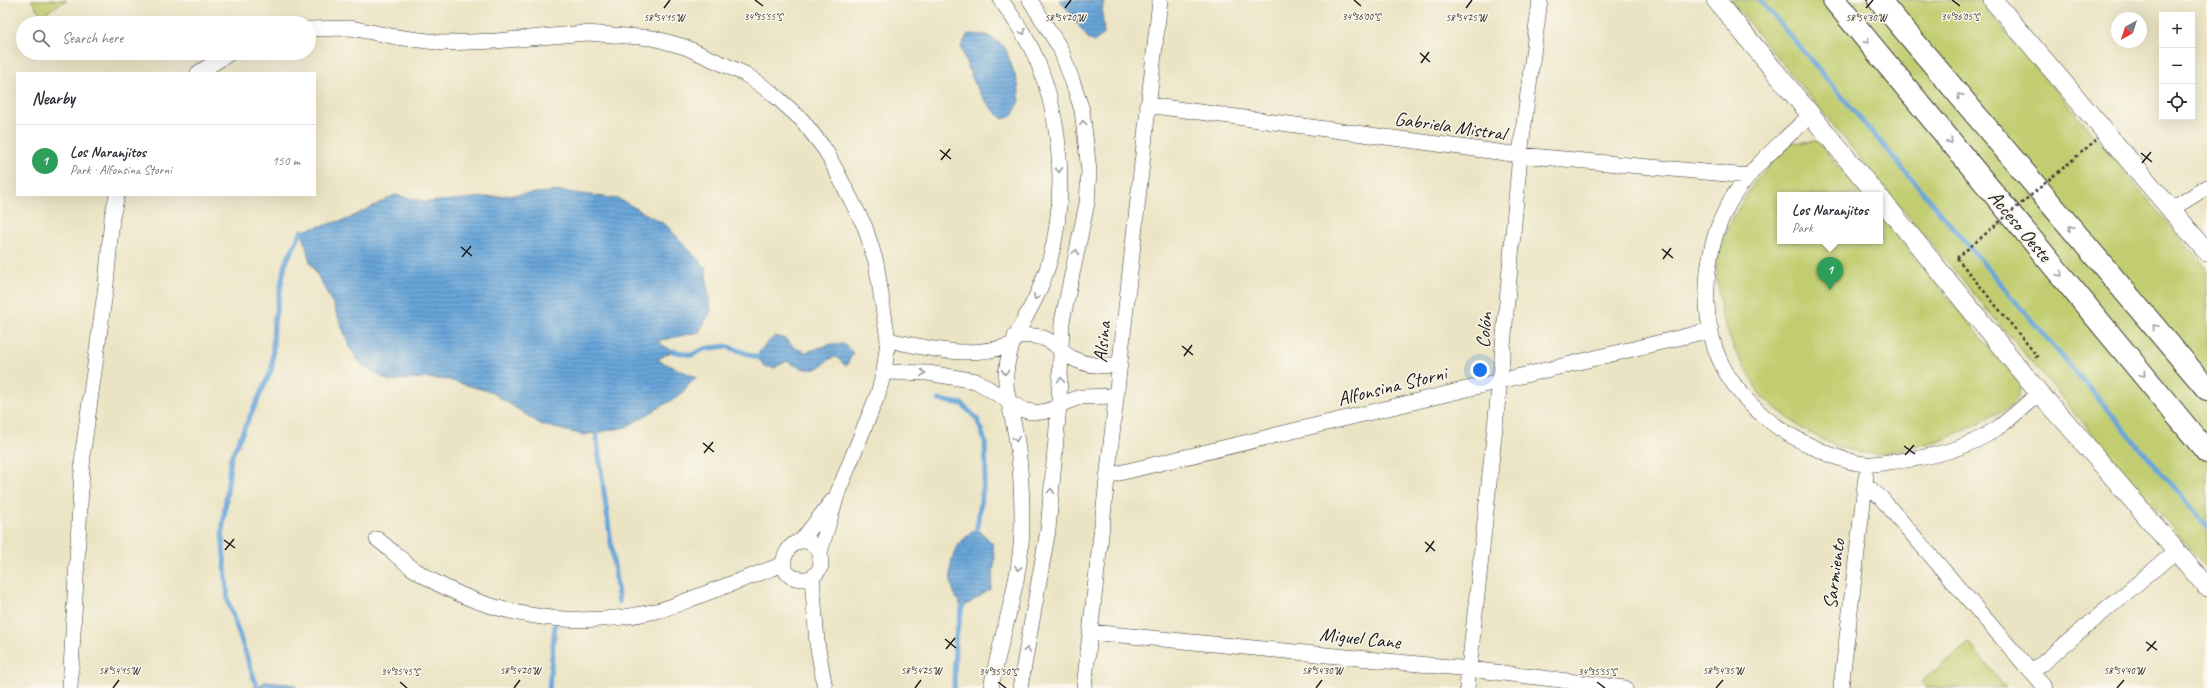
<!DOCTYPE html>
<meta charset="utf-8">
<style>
body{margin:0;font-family:Caveat,sans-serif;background:#f7f7f7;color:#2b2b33}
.controls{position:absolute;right:12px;top:12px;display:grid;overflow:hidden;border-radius:0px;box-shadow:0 4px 16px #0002}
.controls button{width:36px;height:36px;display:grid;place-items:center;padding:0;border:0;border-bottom:1px solid #e1e1e2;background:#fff;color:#2b2b33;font:20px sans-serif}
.compass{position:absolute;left:2111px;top:12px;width:36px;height:36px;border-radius:50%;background:#fff;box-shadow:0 4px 16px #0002;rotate:219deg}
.you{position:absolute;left:1480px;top:370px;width:14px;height:14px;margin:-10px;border:3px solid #fff;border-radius:50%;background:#1a73e8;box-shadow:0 0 0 6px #1a73e833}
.badge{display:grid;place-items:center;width:26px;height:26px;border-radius:50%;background:#1a73e8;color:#fff;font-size:13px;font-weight:700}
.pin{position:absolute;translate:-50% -33px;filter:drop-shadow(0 1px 2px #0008)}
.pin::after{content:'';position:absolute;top:21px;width:14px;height:12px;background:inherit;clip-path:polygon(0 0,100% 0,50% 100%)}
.popup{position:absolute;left:1777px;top:192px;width:106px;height:52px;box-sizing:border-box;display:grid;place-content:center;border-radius:0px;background:#fff;filter:drop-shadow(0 1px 3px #0005);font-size:13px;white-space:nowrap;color:#7c7c81}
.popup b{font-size:15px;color:#2b2b33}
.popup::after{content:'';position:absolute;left:50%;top:100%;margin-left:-8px;border:8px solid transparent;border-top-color:#fff}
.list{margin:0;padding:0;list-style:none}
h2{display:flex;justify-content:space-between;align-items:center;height:52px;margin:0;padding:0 16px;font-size:17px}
h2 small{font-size:13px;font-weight:400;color:#7c7c81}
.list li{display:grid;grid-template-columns:26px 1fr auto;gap:12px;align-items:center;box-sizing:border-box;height:72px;padding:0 16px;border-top:1px solid #e1e1e2}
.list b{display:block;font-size:15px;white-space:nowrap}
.list p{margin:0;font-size:13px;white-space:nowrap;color:#7c7c81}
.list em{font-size:13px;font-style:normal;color:#7c7c81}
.icon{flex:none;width:22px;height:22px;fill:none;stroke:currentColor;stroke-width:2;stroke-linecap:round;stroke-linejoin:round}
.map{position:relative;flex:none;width:2207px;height:688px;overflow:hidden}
.search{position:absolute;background:#fff;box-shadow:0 4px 16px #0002;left:16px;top:16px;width:300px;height:44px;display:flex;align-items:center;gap:10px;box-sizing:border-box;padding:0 14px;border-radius:22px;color:#7c7c81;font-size:15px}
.panel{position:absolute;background:#fff;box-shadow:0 4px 16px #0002;left:16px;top:72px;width:300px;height:124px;border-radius:0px}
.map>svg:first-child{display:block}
.green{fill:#c1cd6f;stroke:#6e7446}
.water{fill:url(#water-rules);stroke:#42607a}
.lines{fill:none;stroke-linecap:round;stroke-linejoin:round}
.stream{stroke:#67a5d9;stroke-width:5}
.minor-casing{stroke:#3b3a35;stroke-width:16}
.tertiary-casing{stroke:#3b3a35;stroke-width:20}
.motorway-casing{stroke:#3b3a35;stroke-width:24}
.path{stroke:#3b3a35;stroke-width:2.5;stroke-dasharray:3 3;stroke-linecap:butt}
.minor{stroke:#fff;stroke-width:15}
.tertiary{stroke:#fff;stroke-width:19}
.motorway{stroke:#fff;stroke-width:22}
.path-bridge{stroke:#3b3a35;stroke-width:2.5;stroke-dasharray:3 3;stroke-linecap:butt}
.oneway{stroke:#999}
.ticks{fill:none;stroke:#1c1c1c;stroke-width:1.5}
.labels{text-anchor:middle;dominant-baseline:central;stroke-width:3;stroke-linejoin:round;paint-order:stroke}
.street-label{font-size:20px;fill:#1c1c1c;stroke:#fbf7ec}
.ticks-label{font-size:10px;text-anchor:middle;fill:#1c1c1c;stroke:#fbf7ec;stroke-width:3;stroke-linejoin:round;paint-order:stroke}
</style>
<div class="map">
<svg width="2207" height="688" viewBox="0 0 2207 688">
<defs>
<pattern id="water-rules" width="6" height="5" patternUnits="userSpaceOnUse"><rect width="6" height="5" fill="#67a5d9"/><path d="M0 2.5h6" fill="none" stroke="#5486af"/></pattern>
</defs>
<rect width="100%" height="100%" fill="#fbf7ec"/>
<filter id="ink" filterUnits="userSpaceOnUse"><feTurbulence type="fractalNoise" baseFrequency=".025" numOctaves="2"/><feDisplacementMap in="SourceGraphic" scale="8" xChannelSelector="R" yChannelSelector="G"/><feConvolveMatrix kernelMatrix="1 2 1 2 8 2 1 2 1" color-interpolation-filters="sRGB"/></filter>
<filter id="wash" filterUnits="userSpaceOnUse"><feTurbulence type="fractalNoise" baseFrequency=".012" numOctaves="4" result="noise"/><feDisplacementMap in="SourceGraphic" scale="16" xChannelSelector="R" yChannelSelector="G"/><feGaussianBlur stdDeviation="0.9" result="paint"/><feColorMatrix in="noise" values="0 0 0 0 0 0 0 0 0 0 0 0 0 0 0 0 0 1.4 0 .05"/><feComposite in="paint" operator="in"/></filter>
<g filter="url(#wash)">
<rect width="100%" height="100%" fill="#ebe4c4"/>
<path class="green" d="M31 0H67L41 15Z
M1730 0H1979L2207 269V569L1914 223Z
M1817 141 1862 195H1780V241H1880V216L2021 385 2017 399 2008 408 1946 439 1876 455 1837 447 1802 429 1761 396 1735 351 1721 314 1716 265 1728 226 1754 183 1789 143Z
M1969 643 2006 688H1926L1921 682Z"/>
<path class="water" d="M1060 0H1104L1102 11 1104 34 1094 42 1088 38Z
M968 34 987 35 1005 47 1018 84 1020 101 1012 116 1003 119C978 98 971 77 961 47Z
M561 191 619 199 666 225 705 267 711 311 699 332 657 341 672 351 657 360 696 377 679 396 626 427 584 435 542 425 491 392 449 380 425 378 389 381 362 365 350 348 333 304 310 262 302 231 348 219 395 195 427 202Z
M775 336 785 339 795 348 806 352 831 344H844L853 353 846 366 836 357C826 359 828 362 820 367 810 373 797 367 787 361L774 368 764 366 759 358V352L766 344Z
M977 528 992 543 995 559 991 589 962 608C949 588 945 563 960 543 965 537 972 532 977 528Z
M267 681 295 685 297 688H254Z"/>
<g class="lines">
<path class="stream" d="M1760 0 2207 527
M672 351 692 355 704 349 726 346 759 358
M939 400 962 404 977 419 985 441 986 469 977 528
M596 433 619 602
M257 687 228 601 222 534 231 457 272 369 274 322 285 264 302 231
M549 688 555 625
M954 688 955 641 962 608"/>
</g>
</g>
<g filter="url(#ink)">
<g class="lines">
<g class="minor-casing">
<path id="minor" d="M309 29 351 28 396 37 444 43 496 41 586 33 653 38 685 47 745 74 772 93 802 120 826 151 865 227 876 262 888 340 884 372 878 394 838 492 820 552 821 566C817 574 812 580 802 579 763 577 795 517 820 552
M198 73 230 53
M1147 105 1520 155 1748 176
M1811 115C1782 142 1748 169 1728 205 1702 253 1698 326 1727 374 1746 405 1776 430 1809 445 1827 454 1845 462 1865 464 1873 465 1881 463 1888 462 1925 459 1965 450 1996 429 2011 419 2025 405 2039 393
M2172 209 2207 187
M1015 336C1029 335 1043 335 1054 344 1061 350 1065 355 1074 359 1088 366 1103 366 1119 366
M888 340C933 349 966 359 1012 345 1020 325 1032 308 1040 288 1068 222 1065 134 1040 68 1031 43 1016 22 1001 0
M884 372 928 373 976 381 1023 410C1037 414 1047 413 1059 405L1062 322 1087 203 1089 171 1082 110 1072 80 1060 48 1030 0
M1107 476 1711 330
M1865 484 1881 498 2045 688
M377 539C389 548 400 559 412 568 483 616 573 631 656 611 669 608 683 602 696 597 725 586 754 575 784 564
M801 541 832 501
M812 577 817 643 825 688
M1090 632 1470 669 1625 688
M2032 672 2176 551
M70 688 83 451 106 285 112 217 117 195
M991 688C1001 634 1022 580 1022 524 1022 493 1021 461 1015 431 1008 395 1000 382 1012 345
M1020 688 1048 530 1059 405 1080 397 1115 396
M1084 688 1160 0
M1467 688 1500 380 1520 155 1540 0
M1841 688 1866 477"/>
</g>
<g class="tertiary-casing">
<path id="tertiary" d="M1716 0 1877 195
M1993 0 2207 252
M1880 198 2039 393 2065 421 2207 587"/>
</g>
<g class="motorway-casing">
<path id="motorway" d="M1834 0 2207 452
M1879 0 2207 389"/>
</g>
<path class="path" d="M1957 258 2037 356 2033 360"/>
<use href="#minor" class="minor"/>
<use href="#tertiary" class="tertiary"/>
<use href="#motorway" class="motorway"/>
<path class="path-bridge" d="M1957 258 2096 140"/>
</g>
<defs><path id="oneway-chevron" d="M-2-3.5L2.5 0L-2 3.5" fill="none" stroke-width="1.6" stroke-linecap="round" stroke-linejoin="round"/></defs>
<g class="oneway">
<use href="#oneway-chevron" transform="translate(1023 32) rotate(62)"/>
<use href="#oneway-chevron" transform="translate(1867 41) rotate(50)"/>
<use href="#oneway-chevron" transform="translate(1960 96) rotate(-130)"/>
<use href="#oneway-chevron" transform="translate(1083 123) rotate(-98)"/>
<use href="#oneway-chevron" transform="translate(1950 141) rotate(50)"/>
<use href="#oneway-chevron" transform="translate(1059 170) rotate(86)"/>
<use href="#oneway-chevron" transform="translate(2071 228) rotate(-130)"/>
<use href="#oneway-chevron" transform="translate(1076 252) rotate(-78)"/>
<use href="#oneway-chevron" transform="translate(2060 274) rotate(50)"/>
<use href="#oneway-chevron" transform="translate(1036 297) rotate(116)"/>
<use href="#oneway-chevron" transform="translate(2155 327) rotate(-130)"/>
<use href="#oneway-chevron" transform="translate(1005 372) rotate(95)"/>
<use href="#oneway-chevron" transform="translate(923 373) rotate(3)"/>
<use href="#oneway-chevron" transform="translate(2143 374) rotate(50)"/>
<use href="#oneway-chevron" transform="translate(1061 380) rotate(-86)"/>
<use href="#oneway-chevron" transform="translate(1016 439) rotate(83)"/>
<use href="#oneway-chevron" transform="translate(1051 491) rotate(-85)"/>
<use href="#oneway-chevron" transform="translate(1018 568) rotate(102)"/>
<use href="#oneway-chevron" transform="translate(1027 650) rotate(-79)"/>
</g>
</g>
<path class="ticks" d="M755 0 763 6M1354 0 1361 6M1952 0 1960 6M664 8 670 0M1065 8 1071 0M1466 8 1472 0M1866 8 1873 0M1420 53 1430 62M1421 63 1429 52M940 150 951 159M2141 153 2152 162M941 160 950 149M2142 163 2151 152M461 247 472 256M1662 249 1673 258M462 257 471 246M1663 259 1671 248M1182 346 1193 355M1184 356 1192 345M703 443 714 452M1904 446 1915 454M704 453 713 442M1905 455 1914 445M224 540 235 548M1425 542 1435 551M225 550 234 539M1426 552 1434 541M945 639 956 648M2146 642 2157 650M946 649 955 638M2147 651 2156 641M400 682 407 688M998 682 1006 688M1597 682 1605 688M113 688 119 680M514 688 520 680M915 688 921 680M1316 688 1322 680M1716 688 1723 680M2117 688 2124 680"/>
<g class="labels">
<g class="street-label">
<text transform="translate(1450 126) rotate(8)">Gabriela Mistral</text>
<text transform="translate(2020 226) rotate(50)">Acceso Oeste</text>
<text transform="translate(1484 330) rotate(-85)">Colón</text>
<text transform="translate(1102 342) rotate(-84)">Alsina</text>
<text transform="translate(1392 386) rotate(-14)">Alfonsina Storni</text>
<text transform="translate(1834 574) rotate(-83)">Sarmiento</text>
<text transform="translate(1360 638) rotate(6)">Miguel Cane</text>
</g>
</g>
<g class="ticks-label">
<text x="763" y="20">34°35'55"S</text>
<text x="1361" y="20">34°36'00"S</text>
<text x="1960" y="20">34°36'05"S</text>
<text x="664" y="21">58°54'15"W</text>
<text x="1065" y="21">58°54'20"W</text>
<text x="1466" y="21">58°54'25"W</text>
<text x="1866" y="21">58°54'30"W</text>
<text x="119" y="674">58°54'15"W</text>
<text x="520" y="674">58°54'20"W</text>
<text x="921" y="674">58°54'25"W</text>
<text x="1322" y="674">58°54'30"W</text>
<text x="1723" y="674">58°54'35"W</text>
<text x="2124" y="674">58°54'40"W</text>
<text x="400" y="675">34°35'45"S</text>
<text x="998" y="675">34°35'50"S</text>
<text x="1597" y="675">34°35'55"S</text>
</g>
</svg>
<div class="controls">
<button>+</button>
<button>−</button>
<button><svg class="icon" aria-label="locate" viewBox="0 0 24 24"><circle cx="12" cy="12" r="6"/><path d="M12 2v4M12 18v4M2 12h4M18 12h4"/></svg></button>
</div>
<svg class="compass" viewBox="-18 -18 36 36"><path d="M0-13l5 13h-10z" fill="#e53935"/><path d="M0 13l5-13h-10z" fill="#7c7c81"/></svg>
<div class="you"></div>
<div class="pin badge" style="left:1830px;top:290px;background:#2e9e5b">1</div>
<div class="popup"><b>Los Naranjitos</b>Park</div>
<div class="search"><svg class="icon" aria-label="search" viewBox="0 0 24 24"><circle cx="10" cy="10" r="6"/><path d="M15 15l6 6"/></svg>Search here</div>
<section class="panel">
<h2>Nearby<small></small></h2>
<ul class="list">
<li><span class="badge" style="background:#2e9e5b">1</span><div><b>Los Naranjitos</b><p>Park · Alfonsina Storni</p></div><em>150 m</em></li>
</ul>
</section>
</div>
